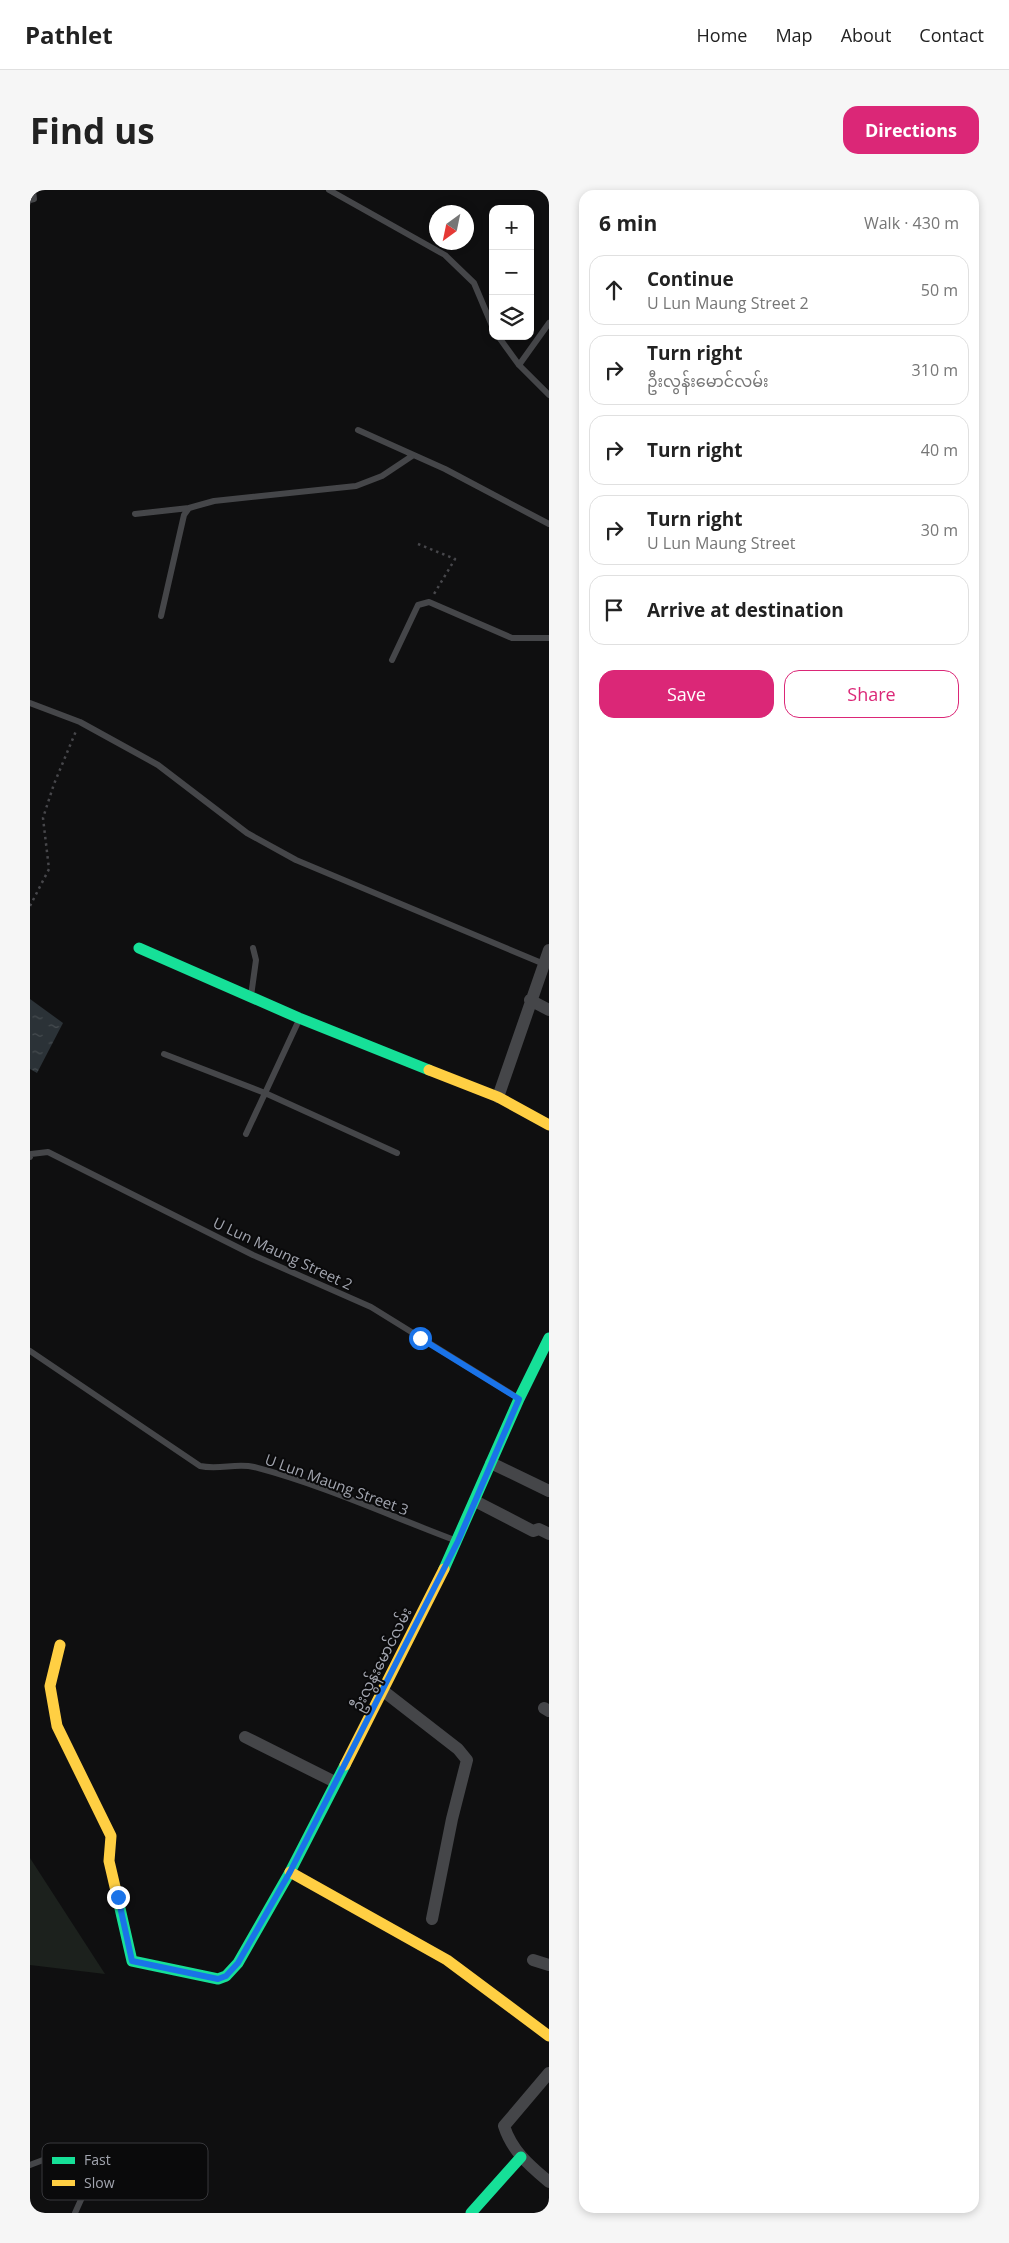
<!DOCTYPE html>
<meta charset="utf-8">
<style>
body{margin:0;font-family:"Open Sans","Noto Sans Myanmar",sans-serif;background:#f6f6f6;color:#222}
.controls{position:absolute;right:15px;top:15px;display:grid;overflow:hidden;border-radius:10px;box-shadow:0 2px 8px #0003}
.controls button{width:45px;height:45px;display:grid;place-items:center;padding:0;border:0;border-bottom:1px solid #e0e0e0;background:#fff;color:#222;font:25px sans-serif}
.compass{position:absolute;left:399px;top:15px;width:45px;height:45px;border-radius:50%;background:#fff;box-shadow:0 2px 8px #0003;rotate:213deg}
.stop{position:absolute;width:15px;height:15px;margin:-11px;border:4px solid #1a73e8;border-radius:50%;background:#fff}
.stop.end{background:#1a73e8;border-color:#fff;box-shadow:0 1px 5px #0008}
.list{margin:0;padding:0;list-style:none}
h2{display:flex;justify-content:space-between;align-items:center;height:65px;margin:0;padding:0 20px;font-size:21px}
h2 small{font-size:16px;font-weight:400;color:#767676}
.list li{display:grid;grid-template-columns:32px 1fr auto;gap:15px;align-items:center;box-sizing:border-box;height:70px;margin:0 10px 10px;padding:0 10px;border:1px solid #e0e0e0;border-radius:15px}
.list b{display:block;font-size:19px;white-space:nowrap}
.list p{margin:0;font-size:16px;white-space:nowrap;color:#767676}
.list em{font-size:16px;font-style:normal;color:#767676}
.actions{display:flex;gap:10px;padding:15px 20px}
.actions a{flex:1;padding:11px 0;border:1px solid #db2777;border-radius:15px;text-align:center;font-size:18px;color:#db2777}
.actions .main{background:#db2777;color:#fff}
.icon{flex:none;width:28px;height:28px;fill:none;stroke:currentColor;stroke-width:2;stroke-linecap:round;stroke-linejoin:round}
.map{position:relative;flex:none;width:519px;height:2023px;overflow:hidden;border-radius:15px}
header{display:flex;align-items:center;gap:30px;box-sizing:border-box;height:70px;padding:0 25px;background:#fff;border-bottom:1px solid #e0e0e0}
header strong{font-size:24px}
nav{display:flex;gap:28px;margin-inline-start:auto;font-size:18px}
.intro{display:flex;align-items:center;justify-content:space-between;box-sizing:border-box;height:120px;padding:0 30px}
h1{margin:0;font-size:35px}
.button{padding:12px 22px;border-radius:15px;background:#db2777;color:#fff;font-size:18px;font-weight:700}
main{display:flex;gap:30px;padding:0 30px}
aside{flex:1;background:#fff;border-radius:15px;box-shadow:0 2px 8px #0003}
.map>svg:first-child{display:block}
.grass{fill:#1c211d}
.water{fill:url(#water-ripples)}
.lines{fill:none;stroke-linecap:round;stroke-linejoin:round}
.path{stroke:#47474b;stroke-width:2.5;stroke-dasharray:2.5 4;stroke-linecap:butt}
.lane{stroke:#454649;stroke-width:6}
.street{stroke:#454649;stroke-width:12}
.fast{stroke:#16e098;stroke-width:11}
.slow{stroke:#ffcf43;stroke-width:11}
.route{stroke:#1a73e8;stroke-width:6}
.labels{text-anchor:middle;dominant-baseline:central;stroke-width:4;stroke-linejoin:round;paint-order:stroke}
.street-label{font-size:15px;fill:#a2a5af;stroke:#0a0a0b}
.key{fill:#0a0a0b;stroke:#38383c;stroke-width:1}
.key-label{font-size:14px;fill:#a2a5af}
</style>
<header>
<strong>Pathlet</strong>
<nav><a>Home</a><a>Map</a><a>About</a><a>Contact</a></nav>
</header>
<div class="intro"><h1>Find us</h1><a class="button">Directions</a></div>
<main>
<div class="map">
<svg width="519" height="2023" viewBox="0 0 519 2023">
<defs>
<pattern id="water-ripples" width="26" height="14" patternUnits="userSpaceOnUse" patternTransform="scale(1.25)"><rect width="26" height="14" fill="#2b3237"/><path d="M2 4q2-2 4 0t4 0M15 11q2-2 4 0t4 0" fill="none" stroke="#474d51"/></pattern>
</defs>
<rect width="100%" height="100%" fill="#0f0f10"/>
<path class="grass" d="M0 1668 75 1784 0 1775Z"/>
<path class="water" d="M0 809 33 833 7 883 0 879Z"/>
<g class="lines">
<path class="path" d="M388 354 425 369 404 404
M0 716 19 679 13 628 24 594 46 541"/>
<path class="lane" d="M299 0 415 65 444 93 463 138
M0 10 4 9 3 0
M468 146 489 175 519 205
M489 175 519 133
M328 240 415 279 519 334
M105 324 159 318
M131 426 154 325 159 318 184 311 326 296 352 286 382 266
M362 470 388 415 399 412 482 448H519
M0 513 50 532 128 575 217 643 266 670 514 774
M221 806 226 770 223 758
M134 864 235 903 367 963
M216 944 269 830
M0 967 1 964 18 962 223 1065 341 1117 488 1208
M0 1161 170 1276C188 1280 207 1273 224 1277 293 1295 360 1326 427 1351
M0 1975 29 1964 68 1972 45 2023"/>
<path class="street" d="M500 810 519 820
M468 907 519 760
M461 1273 519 1301
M445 1311 503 1341 509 1339 519 1344
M352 1500 428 1559 437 1570 422 1629 402 1729
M514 1518 519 1521
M215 1547 305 1592
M503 1770 519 1775
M519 1883 474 1936C482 1961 499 1975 519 1992"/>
<path class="fast" d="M109 758 269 828 399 880
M414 1379 489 1209 519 1148
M89 1714 102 1771 188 1789 196 1786 208 1773 260 1682 315 1575
M441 2023 491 1967"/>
<path class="slow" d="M399 880 468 907 519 935
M30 1455 20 1496 27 1536 81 1646 79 1671 89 1714
M315 1575 414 1379
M260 1682 417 1770 519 1846"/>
</g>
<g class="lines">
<path class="route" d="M88 1707 102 1771 188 1789 196 1786 208 1773 260 1682 428 1351 489 1209 390 1148"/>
</g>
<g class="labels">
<g class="street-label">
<text transform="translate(253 1063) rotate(25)">U Lun Maung Street 2</text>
<text transform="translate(307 1294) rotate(20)">U Lun Maung Street 3</text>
<text transform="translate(351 1469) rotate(-63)">ဦးလွန်းမောင်လမ်း</text>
</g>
</g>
<rect x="12" y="1953" width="166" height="57" rx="8" class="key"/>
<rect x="22" y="1967" width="23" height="7" fill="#16e098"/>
<rect x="22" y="1990" width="23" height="6" fill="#ffcf43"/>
<g class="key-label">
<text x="54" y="1975">Fast</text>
<text x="54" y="1998">Slow</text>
</g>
</svg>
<div class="controls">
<button>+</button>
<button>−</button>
<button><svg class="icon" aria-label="layers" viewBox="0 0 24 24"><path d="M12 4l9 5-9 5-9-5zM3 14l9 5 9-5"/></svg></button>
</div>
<svg class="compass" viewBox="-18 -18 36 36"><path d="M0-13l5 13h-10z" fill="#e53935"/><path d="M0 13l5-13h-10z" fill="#767676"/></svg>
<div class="stop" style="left:390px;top:1148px"></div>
<div class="stop end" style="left:88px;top:1707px"></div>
</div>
<aside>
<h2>6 min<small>Walk · 430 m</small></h2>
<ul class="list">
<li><svg class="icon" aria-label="ahead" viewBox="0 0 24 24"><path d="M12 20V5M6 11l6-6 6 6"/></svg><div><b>Continue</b><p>U Lun Maung Street 2</p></div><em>50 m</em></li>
<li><svg class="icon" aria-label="right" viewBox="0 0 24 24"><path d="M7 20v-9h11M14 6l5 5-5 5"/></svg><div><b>Turn right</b><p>ဦးလွန်းမောင်လမ်း</p></div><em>310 m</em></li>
<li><svg class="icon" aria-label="right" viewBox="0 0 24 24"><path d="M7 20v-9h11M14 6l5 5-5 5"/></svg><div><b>Turn right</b></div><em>40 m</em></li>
<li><svg class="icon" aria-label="right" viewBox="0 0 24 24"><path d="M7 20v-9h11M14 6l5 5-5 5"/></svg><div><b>Turn right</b><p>U Lun Maung Street</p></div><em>30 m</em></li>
<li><svg class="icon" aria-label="arrive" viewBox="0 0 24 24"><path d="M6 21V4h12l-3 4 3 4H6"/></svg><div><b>Arrive at destination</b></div></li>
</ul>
<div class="actions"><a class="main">Save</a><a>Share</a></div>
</aside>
</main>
